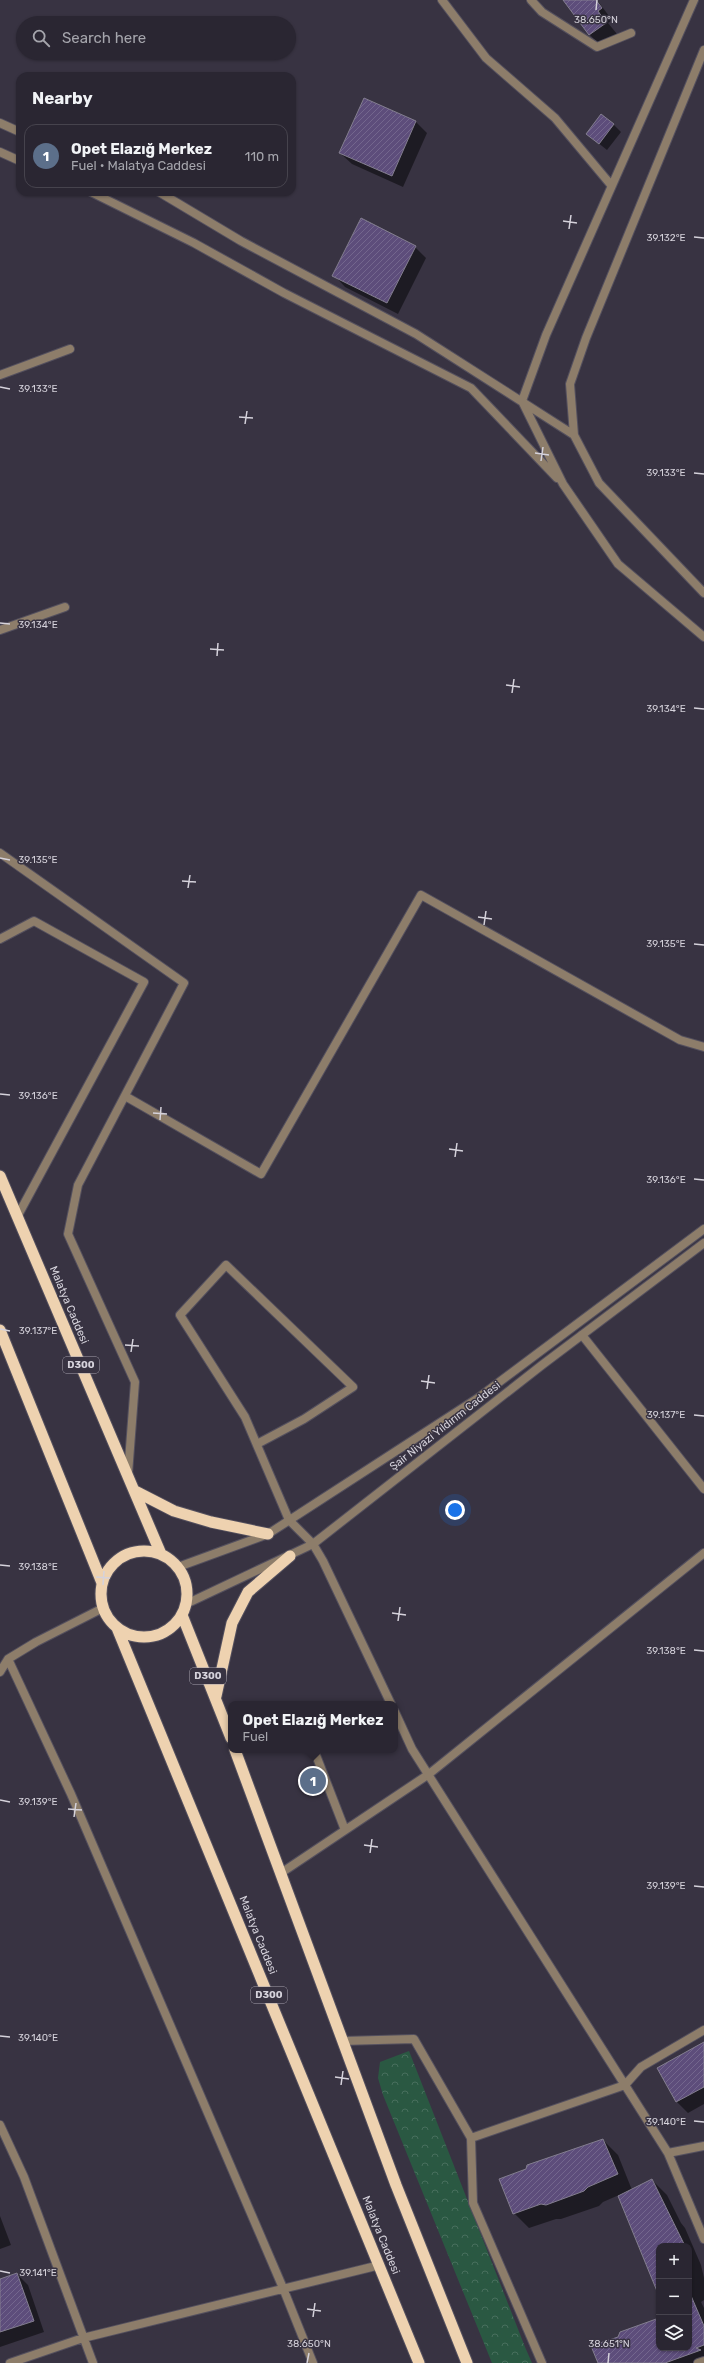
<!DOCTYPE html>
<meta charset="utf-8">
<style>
body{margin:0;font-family:Rubik,sans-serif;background:#322e3a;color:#f1f3f6}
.controls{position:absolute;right:12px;bottom:12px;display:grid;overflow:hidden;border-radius:8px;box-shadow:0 1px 3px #0004}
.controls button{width:36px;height:36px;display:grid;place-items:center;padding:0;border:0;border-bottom:1px solid #46434d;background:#2a2632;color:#f1f3f6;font:20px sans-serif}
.you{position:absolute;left:455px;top:1510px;width:14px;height:14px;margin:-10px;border:3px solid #fff;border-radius:50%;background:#1a73e8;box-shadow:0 0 0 6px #1a73e833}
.badge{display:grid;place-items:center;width:26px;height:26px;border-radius:50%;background:#d6ab8b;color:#fff;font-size:13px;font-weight:700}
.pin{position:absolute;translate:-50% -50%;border:2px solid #fff;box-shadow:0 1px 4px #0006}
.popup{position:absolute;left:228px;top:1701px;width:170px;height:52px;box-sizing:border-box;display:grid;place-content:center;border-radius:8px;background:#2a2632;filter:drop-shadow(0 1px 3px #0005);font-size:13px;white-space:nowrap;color:#a5a5ac}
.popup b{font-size:15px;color:#f1f3f6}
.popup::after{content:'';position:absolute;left:50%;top:100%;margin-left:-8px;border:8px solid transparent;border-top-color:#2a2632}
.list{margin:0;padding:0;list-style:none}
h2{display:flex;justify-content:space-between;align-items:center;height:52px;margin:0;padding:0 16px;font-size:17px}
h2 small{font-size:13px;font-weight:400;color:#a5a5ac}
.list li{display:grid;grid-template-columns:26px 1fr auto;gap:12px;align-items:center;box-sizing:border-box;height:64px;margin:0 8px 8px;padding:0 8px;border:1px solid #46434d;border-radius:12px}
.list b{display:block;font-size:15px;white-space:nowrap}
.list p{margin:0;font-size:13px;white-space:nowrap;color:#a5a5ac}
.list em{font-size:13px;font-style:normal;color:#a5a5ac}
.icon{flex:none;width:22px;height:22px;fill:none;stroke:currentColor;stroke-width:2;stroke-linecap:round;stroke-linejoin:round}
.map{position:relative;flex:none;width:704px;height:2363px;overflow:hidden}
.search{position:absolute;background:#2a2632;box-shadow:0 1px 3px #0004;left:16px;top:16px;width:280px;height:44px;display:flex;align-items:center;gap:10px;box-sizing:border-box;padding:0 14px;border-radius:22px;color:#a5a5ac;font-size:15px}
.panel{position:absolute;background:#2a2632;box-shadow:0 1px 3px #0004;left:16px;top:72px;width:280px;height:124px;border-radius:12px}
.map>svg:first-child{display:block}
.park{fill:url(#park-crowns)}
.shadow{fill:#0007}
.building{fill:url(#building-hatch);stroke:#837e8f}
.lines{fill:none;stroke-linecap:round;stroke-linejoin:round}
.service-casing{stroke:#54505e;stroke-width:10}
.minor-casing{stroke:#54505e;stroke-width:10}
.tertiary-casing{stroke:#54505e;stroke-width:10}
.trunk-casing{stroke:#54505e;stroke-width:13}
.service{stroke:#8d7d6a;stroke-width:8}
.minor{stroke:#8d7d6a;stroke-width:8}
.tertiary{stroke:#8d7d6a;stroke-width:8}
.trunk{stroke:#eed2b0;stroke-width:11}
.ticks{fill:none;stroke:#d5d2db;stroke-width:1.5}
.labels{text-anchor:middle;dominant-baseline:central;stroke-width:3;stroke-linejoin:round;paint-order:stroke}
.shield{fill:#383342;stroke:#a6a2ad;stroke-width:1}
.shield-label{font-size:10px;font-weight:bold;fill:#d5d2db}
.street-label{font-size:11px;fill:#d5d2db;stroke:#383342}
.ticks-label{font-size:10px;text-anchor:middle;fill:#d5d2db;stroke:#383342;stroke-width:3;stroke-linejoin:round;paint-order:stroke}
</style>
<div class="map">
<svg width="704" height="2363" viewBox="0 0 704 2363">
<defs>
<pattern id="park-crowns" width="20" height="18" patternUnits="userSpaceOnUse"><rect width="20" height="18" fill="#2a5842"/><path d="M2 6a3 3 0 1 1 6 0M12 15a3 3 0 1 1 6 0" fill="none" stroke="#486f5d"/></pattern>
<pattern id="building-hatch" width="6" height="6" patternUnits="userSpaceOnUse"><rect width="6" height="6" fill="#5d4d7b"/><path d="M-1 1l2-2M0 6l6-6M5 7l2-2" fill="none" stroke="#73668d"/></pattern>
</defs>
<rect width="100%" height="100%" fill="#383342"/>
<path class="park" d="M409 2051 525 2347 532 2363H492L383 2095 378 2078 380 2062Z"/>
<path class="shadow" d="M564 0H597L612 20 608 23 617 34 601 46 590 35Z
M364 99 416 122 427 133 403 187 352 164 340 153Z
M613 124 621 132 607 150 587 134Z
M415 247 426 258 398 314 345 287 334 275Z
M704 2043V2104L688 2113 677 2102 659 2068Z
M603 2140 618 2155 632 2190 652 2180 667 2195 681 2223 685 2228 701 2265 704 2278V2300L701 2302 704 2308V2363H599L619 2337 659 2319V2348H689V2246H659V2286L649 2270 619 2195 603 2202 599 2206 561 2219H556L529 2228 514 2213Z
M0 2216 11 2245 0 2249Z
M17 2274 28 2285 44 2332 0 2347V2280Z"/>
<path class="building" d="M563 0H596L602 8 598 11 606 23 589 35Z
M364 98 416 121 392 176 339 153Z
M601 114 614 124 599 144 586 134Z
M361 218 416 246 387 303 332 276Z
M704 2042V2087L676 2102 657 2068Z
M603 2139 618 2174 588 2187 584 2191 546 2205 541 2204 513 2214 499 2179 526 2169 527 2165Z
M652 2179 685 2246H659V2296L618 2196Z
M17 2273 34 2321 0 2332V2279Z
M689 2291 704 2326V2345L696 2348 701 2350 665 2363H598L591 2346 618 2337 620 2332 659 2318V2348H689Z"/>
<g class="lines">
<g class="service-casing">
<path id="service" d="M0 630 65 607
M0 939 34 921 144 982 17 1217
M257 1444 304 1419 353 1387 226 1265 180 1315 245 1417 289 1520
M314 1750 345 1830
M281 1873 429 1774"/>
</g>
<g class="minor-casing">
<path id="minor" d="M442 0 486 58 555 118 611 185
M531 0 542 12 597 47 631 33
M694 0 546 335 522 401 563 484 618 564 704 637
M704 50 586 338 570 384 574 435 599 483 704 593
M0 123 20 132
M0 152 20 161
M91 192 194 243 284 293 471 388 557 478
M159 192 241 241 416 334 574 435
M0 375 70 349
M0 853 184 983 78 1185 68 1234 135 1382 128 1474
M125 1096 261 1174 421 895 680 1040 704 1047
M582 1335 704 1489
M289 1520 313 1544 323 1561 391 1704
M8 1659 71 1794 283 2288 313 2363
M0 1672 8 1659 36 1642 103 1608
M395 1712 412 1749 668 2153 704 2239
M429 1774 704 1553
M342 2041 414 2039 471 2138 625 2085 641 2067 704 2030
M0 2125 24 2177 93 2363
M471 2138 473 2203 542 2363
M668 2153 704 2146
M10 2363 83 2338 380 2265
M698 2363 704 2361"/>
</g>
<g class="tertiary-casing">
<path id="tertiary" d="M178 1567 268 1534 478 1398 704 1229
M186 1604 313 1544 542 1365 704 1243"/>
</g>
<g class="trunk-casing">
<path id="trunk" d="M0 1176 161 1554
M0 1330 102 1583
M135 1491 174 1511 211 1522 268 1534
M101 1594a43 43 0 1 1 86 0a43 43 0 1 1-86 0Z
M182 1615 231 1738
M117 1628 419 2363
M216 1696 232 1623 248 1592 290 1556
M235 1750 396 2185 467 2363"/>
</g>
<use href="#service" class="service"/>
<use href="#minor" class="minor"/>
<use href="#tertiary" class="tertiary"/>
<use href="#trunk" class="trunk"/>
</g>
<path class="ticks" d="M596 10 597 0M563 221 577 223M569 229 571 215M694 237 704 238M0 387 10 389M239 417 253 418M245 424 247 411M535 453 549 455M541 461 543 447M694 473 704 474M0 623 10 624M210 649 224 650M217 656 218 643M506 685 520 687M512 693 514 679M694 708 704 709M0 858 10 860M182 881 196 882M188 888 190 875M478 917 492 919M484 925 486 911M694 944 704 945M0 1094 10 1095M153 1113 167 1114M160 1120 161 1107M449 1149 463 1151M455 1157 457 1143M694 1179 704 1180M0 1329 10 1331M125 1345 139 1346M131 1352 133 1339M421 1381 435 1383M427 1389 429 1375M694 1415 704 1416M0 1565 10 1566M96 1577 110 1578M103 1585 104 1571M392 1613 406 1615M398 1621 400 1607M694 1650 704 1651M0 1800 10 1802M68 1809 82 1810M74 1817 76 1803M364 1845 378 1847M370 1853 372 1839M694 1886 704 1887M0 2036 10 2037M335 2077 349 2079M341 2085 343 2071M694 2121 704 2122M0 2271 10 2273M307 2309 321 2311M313 2317 315 2303M307 2363 309 2353M608 2363 609 2353"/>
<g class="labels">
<g class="shield">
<rect x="63" y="1357" width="36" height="16" rx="3"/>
<rect x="190" y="1668" width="36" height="16" rx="3"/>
<rect x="251" y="1987" width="36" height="16" rx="3"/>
</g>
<g class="shield-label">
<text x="81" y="1365">D300</text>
<text x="208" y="1676">D300</text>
<text x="269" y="1995">D300</text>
</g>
<g class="street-label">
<text transform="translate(69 1305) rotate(67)">Malatya Caddesi</text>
<text transform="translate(445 1426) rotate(-38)">Şair Niyazi Yıldırım Caddesi</text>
<text transform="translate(258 1935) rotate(68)">Malatya Caddesi</text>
<text transform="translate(381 2235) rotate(68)">Malatya Caddesi</text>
</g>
</g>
<g class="ticks-label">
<text x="596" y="23">38.650°N</text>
<text x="666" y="241">39.132°E</text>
<text x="38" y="392">39.133°E</text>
<text x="666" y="476">39.133°E</text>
<text x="38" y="628">39.134°E</text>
<text x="666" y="712">39.134°E</text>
<text x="38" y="863">39.135°E</text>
<text x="666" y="947">39.135°E</text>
<text x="38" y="1099">39.136°E</text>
<text x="666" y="1183">39.136°E</text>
<text x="38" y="1334">39.137°E</text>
<text x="666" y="1418">39.137°E</text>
<text x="38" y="1570">39.138°E</text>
<text x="666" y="1654">39.138°E</text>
<text x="38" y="1805">39.139°E</text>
<text x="666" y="1889">39.139°E</text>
<text x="38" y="2041">39.140°E</text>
<text x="666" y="2125">39.140°E</text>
<text x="38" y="2276">39.141°E</text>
<text x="309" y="2347">38.650°N</text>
<text x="609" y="2347">38.651°N</text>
</g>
</svg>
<div class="controls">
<button>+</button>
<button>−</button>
<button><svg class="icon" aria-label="layers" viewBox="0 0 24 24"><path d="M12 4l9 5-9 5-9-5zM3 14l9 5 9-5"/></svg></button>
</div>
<div class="you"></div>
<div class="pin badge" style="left:313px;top:1781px;background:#5c6f8a">1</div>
<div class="popup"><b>Opet Elazığ Merkez</b>Fuel</div>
<div class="search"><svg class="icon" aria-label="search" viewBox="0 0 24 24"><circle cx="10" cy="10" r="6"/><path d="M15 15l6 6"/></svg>Search here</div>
<section class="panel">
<h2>Nearby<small></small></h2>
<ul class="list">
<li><span class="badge" style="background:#5c6f8a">1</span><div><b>Opet Elazığ Merkez</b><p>Fuel · Malatya Caddesi</p></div><em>110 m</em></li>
</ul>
</section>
</div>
